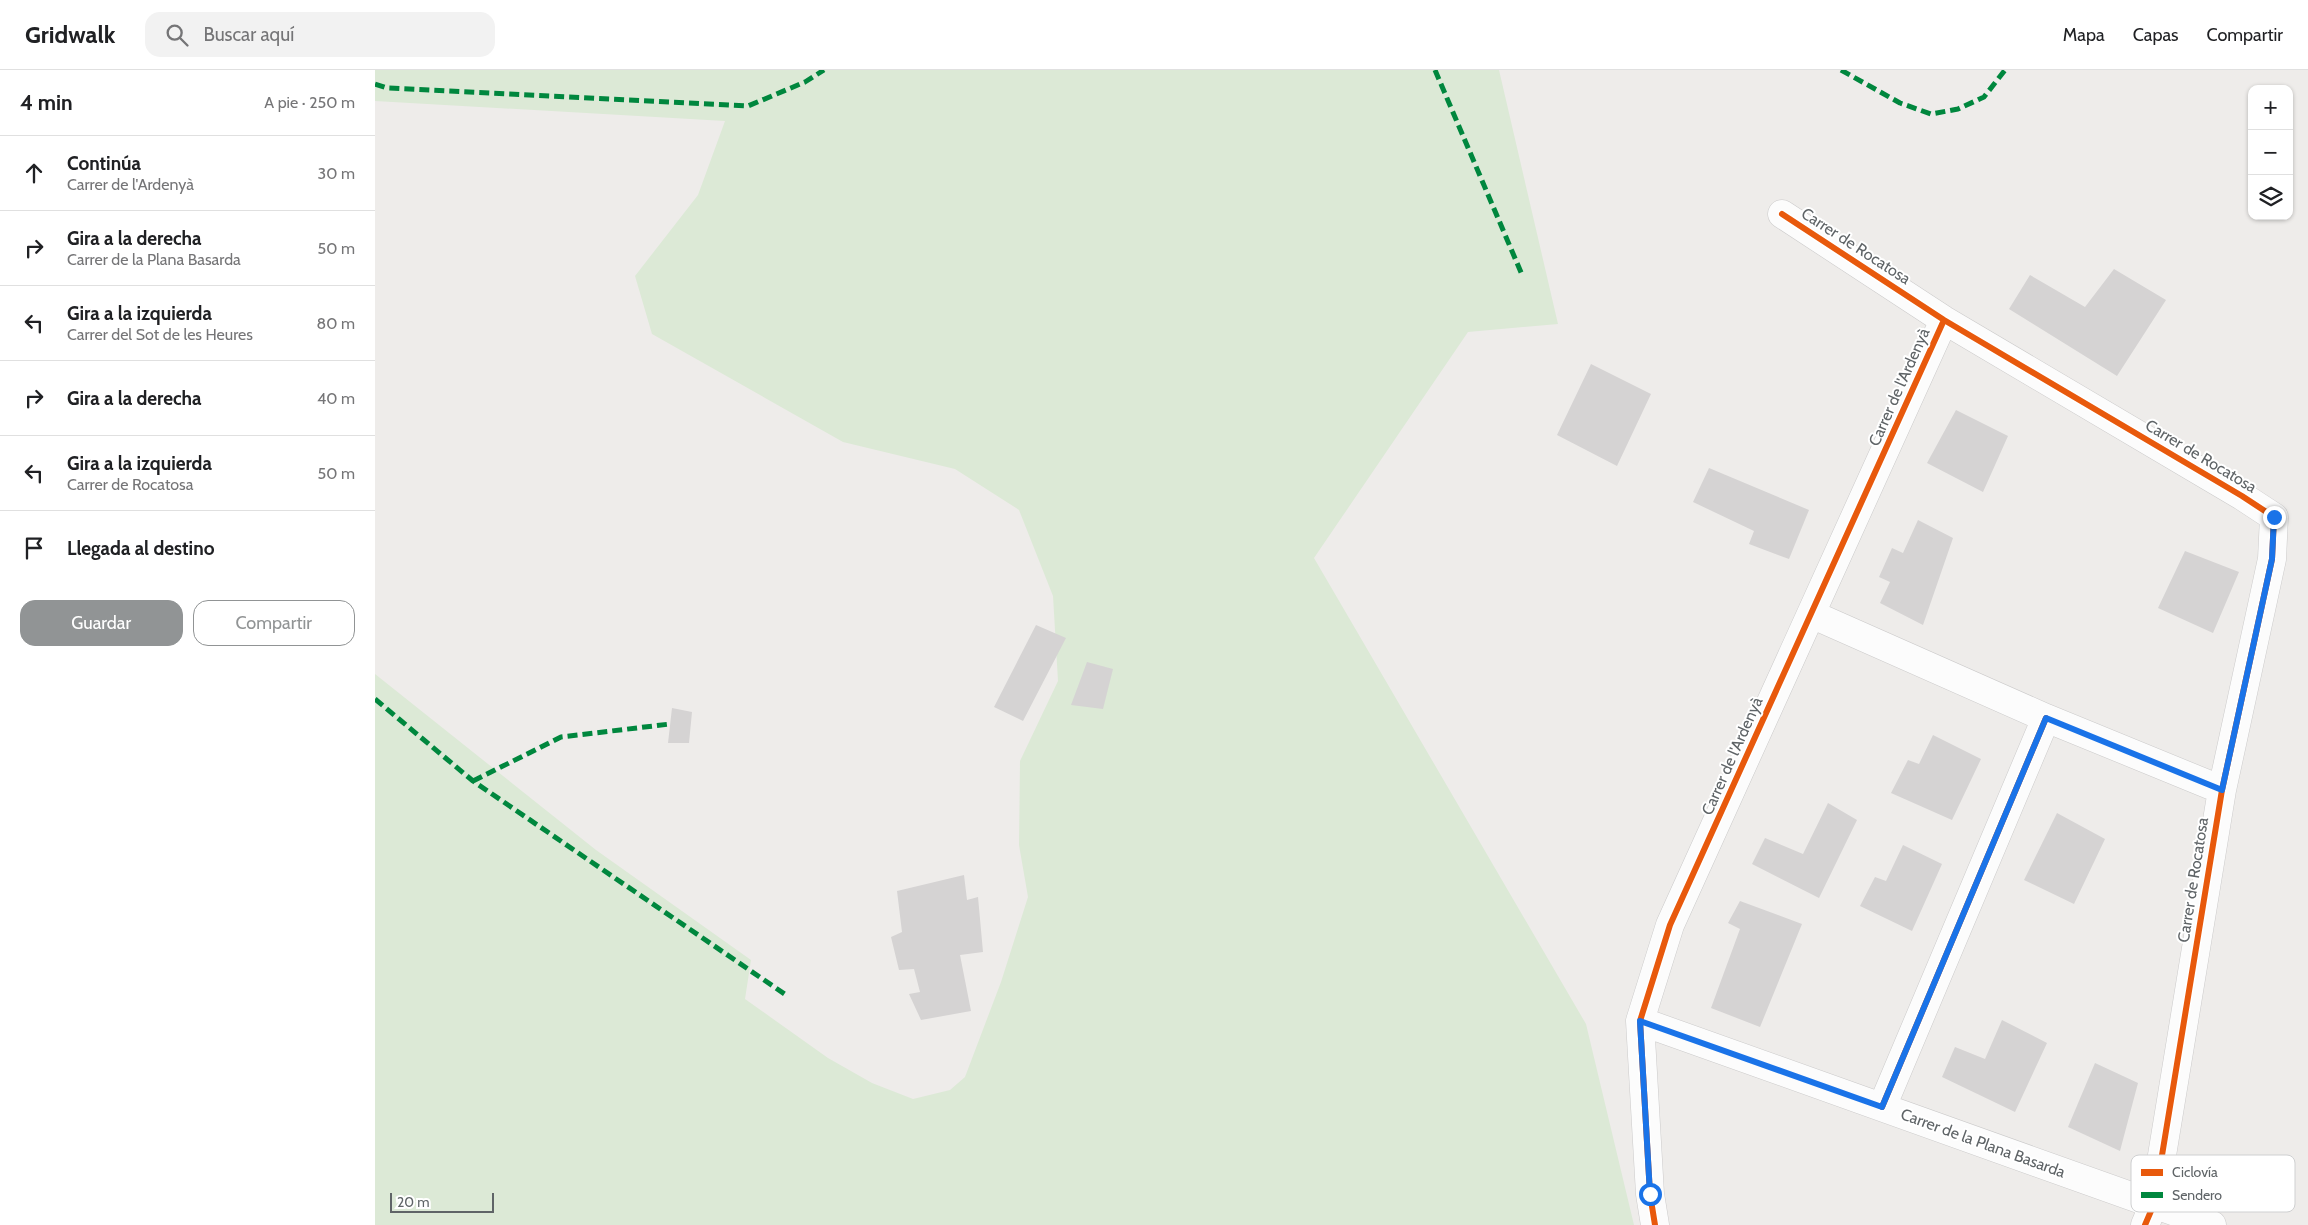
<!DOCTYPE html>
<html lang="es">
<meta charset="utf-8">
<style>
body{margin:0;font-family:Cabin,sans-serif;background:#f2f2f2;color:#202124}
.controls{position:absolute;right:15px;top:15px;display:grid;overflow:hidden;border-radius:10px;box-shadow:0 1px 4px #0004}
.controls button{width:45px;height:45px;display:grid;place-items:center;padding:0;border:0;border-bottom:1px solid #e0e0e0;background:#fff;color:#202124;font:25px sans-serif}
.scale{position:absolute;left:15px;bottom:12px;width:104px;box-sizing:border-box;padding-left:5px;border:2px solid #5f6467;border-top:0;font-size:14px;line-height:18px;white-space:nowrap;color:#5f6467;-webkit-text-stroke:4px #fff;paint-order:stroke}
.stop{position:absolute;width:15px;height:15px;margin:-11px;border:4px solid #1a73e8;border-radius:50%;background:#fff}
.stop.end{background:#1a73e8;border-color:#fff;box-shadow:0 1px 5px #0008}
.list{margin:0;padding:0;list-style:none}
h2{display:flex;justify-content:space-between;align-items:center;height:65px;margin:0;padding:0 20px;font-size:21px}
h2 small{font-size:16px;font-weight:400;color:#757577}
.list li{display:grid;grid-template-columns:32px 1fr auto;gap:15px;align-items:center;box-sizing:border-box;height:75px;padding:0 20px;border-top:1px solid #e0e0e0}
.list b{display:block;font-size:19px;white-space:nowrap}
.list p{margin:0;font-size:16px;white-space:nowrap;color:#757577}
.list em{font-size:16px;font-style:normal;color:#757577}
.actions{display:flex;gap:10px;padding:15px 20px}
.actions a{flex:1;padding:11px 0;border:1px solid #919495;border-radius:15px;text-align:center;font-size:18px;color:#919495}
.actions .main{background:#919495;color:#fff}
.icon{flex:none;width:28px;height:28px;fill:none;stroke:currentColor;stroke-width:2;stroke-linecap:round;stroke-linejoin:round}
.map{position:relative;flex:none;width:1933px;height:1155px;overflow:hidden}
header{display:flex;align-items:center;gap:30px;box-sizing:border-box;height:70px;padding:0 25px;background:#fff;border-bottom:1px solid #e0e0e0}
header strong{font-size:24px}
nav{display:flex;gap:28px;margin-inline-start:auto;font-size:18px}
.search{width:350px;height:45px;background:#f2f2f2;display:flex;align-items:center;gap:12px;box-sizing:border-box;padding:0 18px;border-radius:15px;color:#757577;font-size:19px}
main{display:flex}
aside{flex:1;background:#fff}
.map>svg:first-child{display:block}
.green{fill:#dce9d6}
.building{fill:#d5d3d3}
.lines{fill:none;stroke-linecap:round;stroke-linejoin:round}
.minor-casing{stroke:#cbcaca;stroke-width:29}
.minor{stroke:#fcfcfc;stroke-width:28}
.quiet{stroke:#00873e;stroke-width:5;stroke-dasharray:10 5;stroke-linecap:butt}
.cycleway-casing{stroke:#fff;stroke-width:9}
.cycleway{stroke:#e8590c;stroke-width:6}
.route{stroke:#1a73e8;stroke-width:6}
.labels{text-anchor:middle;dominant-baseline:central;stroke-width:4;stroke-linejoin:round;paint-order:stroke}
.street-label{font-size:16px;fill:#5f6467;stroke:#fff}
.key{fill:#fff;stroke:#cfd0d1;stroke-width:1}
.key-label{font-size:14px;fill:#5f6467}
</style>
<header>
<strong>Gridwalk</strong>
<div class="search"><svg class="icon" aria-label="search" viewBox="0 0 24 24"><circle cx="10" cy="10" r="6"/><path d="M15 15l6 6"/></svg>Buscar aquí</div>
<nav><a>Mapa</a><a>Capas</a><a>Compartir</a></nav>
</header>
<main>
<aside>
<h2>4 min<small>A pie · 250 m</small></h2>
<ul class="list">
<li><svg class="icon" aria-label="ahead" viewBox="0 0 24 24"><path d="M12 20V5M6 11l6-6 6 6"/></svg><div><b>Continúa</b><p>Carrer de l'Ardenyà</p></div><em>30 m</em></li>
<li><svg class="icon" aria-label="right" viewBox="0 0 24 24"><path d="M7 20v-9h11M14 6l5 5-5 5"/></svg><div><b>Gira a la derecha</b><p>Carrer de la Plana Basarda</p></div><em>50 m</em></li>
<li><svg class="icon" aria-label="left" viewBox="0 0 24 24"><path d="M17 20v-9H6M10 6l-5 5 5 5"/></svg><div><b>Gira a la izquierda</b><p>Carrer del Sot de les Heures</p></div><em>80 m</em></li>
<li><svg class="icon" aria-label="right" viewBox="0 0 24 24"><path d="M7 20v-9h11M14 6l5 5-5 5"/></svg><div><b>Gira a la derecha</b></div><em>40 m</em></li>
<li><svg class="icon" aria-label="left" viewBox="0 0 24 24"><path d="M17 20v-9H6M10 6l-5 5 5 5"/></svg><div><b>Gira a la izquierda</b><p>Carrer de Rocatosa</p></div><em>50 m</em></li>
<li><svg class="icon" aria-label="arrive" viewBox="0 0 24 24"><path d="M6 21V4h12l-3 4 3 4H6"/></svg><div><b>Llegada al destino</b></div></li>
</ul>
<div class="actions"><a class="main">Guardar</a><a>Compartir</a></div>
</aside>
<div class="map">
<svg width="1933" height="1155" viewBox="0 0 1933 1155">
<rect width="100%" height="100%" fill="#eeecea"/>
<path class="green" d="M0 0H1124L1183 254 1093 262 939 488 1211 954 1259 1155H0V604L221 780 376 890 370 929 453 988 497 1013 538 1029 575 1020 590 1007 626 912 653 827 644 775 645 691 683 611 678 526 644 440 580 399 468 372 277 264 260 206 323 125 350 51 0 31Z"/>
<path class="building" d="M1739 199 1791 230 1742 306 1634 239 1655 205 1710 237Z
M1216 294 1276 324 1242 396 1182 365Z
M1581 340 1633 366 1608 422 1552 393Z
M1334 398 1434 440 1414 489 1374 474 1379 461 1318 432Z
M1543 450 1578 468 1548 555 1505 533 1515 512 1504 507 1517 478 1528 483Z
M1810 481 1864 502 1838 563 1783 538Z
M661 555 691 568 648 651 619 637Z
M712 592 738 599 728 639 696 635Z
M297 638 317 642 314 673H293Z
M1558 665 1606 689 1577 750 1516 723 1533 690 1544 694Z
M1453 733 1482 750 1444 828 1377 794 1390 768 1428 784Z
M1682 743 1730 769 1699 834 1649 810Z
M1528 775 1567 794 1537 861 1485 836 1500 807 1511 811Z
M589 805 592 830 603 827 608 882 585 885 596 941 546 950 534 924 545 922 539 899 524 900 516 867 527 862 522 821Z
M1365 831 1427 854 1385 957 1336 938 1365 859 1353 853Z
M1627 950 1672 973 1640 1042 1567 1007 1580 977 1610 989Z
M1720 993 1763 1013 1745 1081 1693 1057Z"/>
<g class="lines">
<g class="minor-casing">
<path id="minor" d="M1407 144 1569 250 1867 426 1899 447 1897 489 1847 720 1779 1134 1770 1155
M1436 544 1671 648 1847 720
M1265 951 1837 1155
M1507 1037 1671 648
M1280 1155 1275 1124 1265 951 1295 855 1569 250"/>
</g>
<use href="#minor" class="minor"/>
<path class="quiet" d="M1060 0 1148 207
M1466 0 1525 33 1556 44 1583 39 1609 27 1630 0
M0 14 12 18 373 36 430 12 449 0
M0 629 98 711 411 925
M98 711 186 667 295 654"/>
<g class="cycleway-casing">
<path id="cycleway" d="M1407 144 1569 250 1867 426 1899 447 1897 489 1847 720 1779 1134 1770 1155
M1507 1037 1671 648
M1280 1155 1275 1124 1265 951 1295 855 1569 250"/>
</g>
<use href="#cycleway" class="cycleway"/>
</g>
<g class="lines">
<path class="route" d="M1275 1124 1265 951 1507 1037 1671 648 1847 720 1897 489 1899 447"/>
</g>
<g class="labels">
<g class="street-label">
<text transform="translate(1481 176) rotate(33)">Carrer de Rocatosa</text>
<text transform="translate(1524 317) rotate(-66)">Carrer de l'Ardenyà</text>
<text transform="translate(1826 386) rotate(31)">Carrer de Rocatosa</text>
<text transform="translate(1357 686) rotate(-66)">Carrer de l'Ardenyà</text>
<text transform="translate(1818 810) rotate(-81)">Carrer de Rocatosa</text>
<text transform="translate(1608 1073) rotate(20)">Carrer de la Plana Basarda</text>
</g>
</g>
<rect x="1756" y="1085" width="164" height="57" rx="8" class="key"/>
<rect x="1766" y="1099" width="22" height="7" fill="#e8590c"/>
<rect x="1766" y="1122" width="22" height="6" fill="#00873e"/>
<g class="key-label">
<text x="1797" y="1107">Ciclovía</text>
<text x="1797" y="1130">Sendero</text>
</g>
</svg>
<div class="controls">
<button>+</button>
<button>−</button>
<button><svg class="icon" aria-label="layers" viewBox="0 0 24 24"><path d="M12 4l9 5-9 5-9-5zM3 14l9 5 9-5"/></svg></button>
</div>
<div class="scale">20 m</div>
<div class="stop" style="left:1275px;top:1124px"></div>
<div class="stop end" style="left:1899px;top:447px"></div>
</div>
</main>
